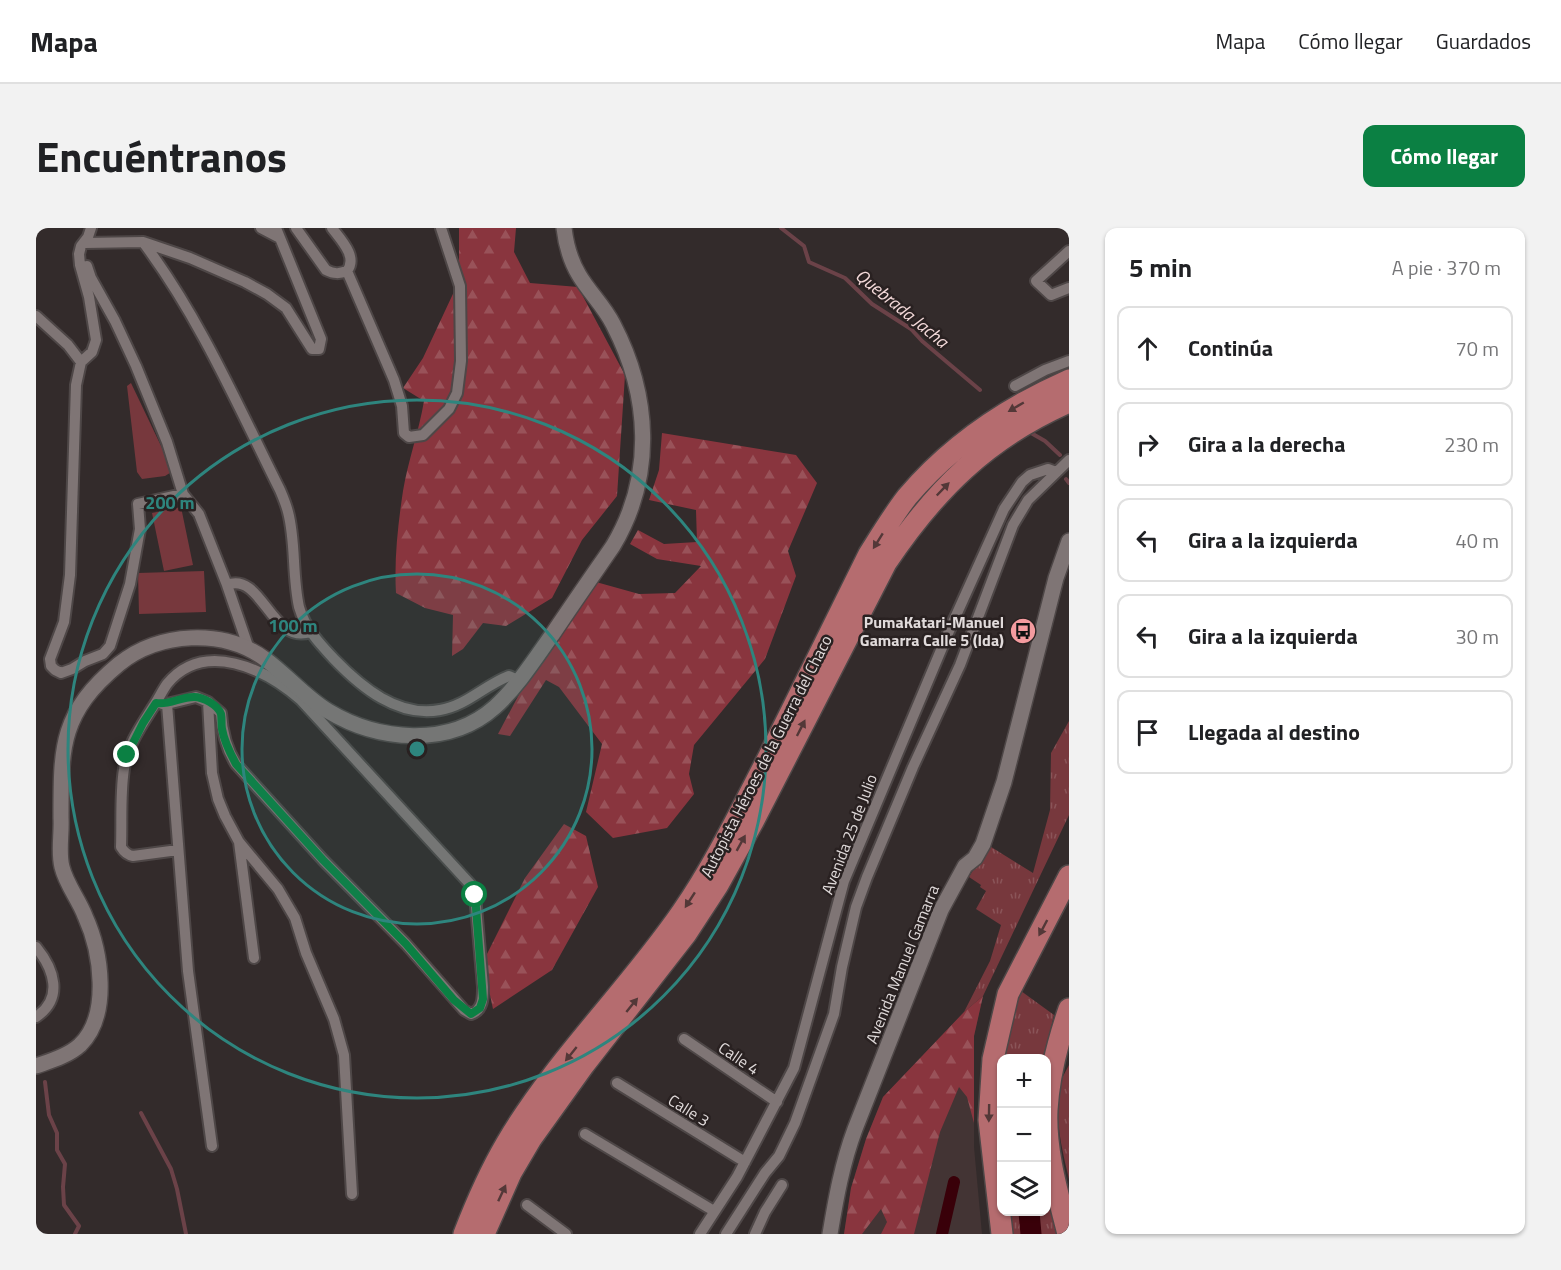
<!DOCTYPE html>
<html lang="es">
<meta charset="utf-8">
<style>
body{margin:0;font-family:"Titillium Web",sans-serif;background:#f2f2f2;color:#202124}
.controls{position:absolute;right:18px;bottom:18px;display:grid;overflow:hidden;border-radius:12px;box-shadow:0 2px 4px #0004}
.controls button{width:54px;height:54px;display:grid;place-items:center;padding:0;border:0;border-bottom:2px solid #e0e0e0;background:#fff;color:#202124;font:30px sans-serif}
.stop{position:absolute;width:18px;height:18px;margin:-14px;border:4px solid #0b8043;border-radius:50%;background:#fff}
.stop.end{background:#0b8043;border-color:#fff;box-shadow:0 2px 6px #0008}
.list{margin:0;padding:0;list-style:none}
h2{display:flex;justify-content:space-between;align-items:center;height:78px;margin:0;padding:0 24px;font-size:26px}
h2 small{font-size:20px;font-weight:400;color:#757577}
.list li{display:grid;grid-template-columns:39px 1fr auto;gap:18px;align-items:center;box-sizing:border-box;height:84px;margin:0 12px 12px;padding:0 12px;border:2px solid #e0e0e0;border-radius:12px}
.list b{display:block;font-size:22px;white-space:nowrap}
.list em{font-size:20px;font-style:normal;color:#757577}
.icon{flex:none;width:33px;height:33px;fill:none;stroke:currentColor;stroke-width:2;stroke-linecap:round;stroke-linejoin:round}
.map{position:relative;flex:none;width:1033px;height:1006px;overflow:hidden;border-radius:12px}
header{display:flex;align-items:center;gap:36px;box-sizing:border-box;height:84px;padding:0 30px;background:#fff;border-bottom:2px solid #e0e0e0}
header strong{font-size:28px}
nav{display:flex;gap:33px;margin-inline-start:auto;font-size:21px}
.intro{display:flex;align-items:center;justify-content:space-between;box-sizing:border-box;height:144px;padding:0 36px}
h1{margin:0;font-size:42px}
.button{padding:15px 27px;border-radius:12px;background:#0b8043;color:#fff;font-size:21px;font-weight:700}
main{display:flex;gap:36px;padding:0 36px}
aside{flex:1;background:#fff;border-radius:12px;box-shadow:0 2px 4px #0004}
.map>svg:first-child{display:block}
.built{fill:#433434}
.grass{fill:url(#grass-tufts)}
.forest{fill:url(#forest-firs)}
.green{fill:#77383d}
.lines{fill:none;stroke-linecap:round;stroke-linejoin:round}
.stream{stroke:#6b4248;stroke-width:4}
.canal{stroke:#390009;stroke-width:12}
.river{stroke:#390009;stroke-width:21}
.street-casing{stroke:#4e4747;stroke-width:14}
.secondary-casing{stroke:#4e4747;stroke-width:18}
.highway-casing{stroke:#4e4747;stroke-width:24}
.street{stroke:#7f7575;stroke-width:10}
.secondary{stroke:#7f7575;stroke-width:15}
.highway{stroke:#b56c6f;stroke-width:21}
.oneway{fill:#533838}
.route{stroke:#0b8043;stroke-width:8}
.ring{fill:none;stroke:#2e857e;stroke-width:3}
.labels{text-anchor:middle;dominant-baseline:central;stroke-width:5;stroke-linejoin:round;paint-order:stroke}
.poi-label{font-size:16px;font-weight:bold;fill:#e1dbdb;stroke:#292121;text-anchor:end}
.street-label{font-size:16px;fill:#e1dbdb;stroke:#292121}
.water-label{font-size:18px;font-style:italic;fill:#f3d9d9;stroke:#292121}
.centre{fill:#2e857e;stroke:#292121;stroke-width:3}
.ring-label{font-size:18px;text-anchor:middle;font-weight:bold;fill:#2e857e;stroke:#292121;stroke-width:5;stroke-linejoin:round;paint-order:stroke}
</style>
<header>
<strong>Mapa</strong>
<nav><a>Mapa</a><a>Cómo llegar</a><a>Guardados</a></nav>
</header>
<div class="intro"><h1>Encuéntranos</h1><a class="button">Cómo llegar</a></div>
<main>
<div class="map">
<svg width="1033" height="1006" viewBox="0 0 1033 1006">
<defs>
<pattern id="grass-tufts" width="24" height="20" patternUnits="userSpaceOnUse" patternTransform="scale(1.5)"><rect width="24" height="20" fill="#77383d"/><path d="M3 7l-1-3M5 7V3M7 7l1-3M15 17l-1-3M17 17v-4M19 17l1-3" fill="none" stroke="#8a5458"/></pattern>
<pattern id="forest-firs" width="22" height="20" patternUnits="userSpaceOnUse" patternTransform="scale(1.5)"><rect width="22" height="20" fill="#89353e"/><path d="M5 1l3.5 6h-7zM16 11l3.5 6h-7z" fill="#995259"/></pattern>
</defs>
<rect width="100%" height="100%" fill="#332b2b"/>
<path class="built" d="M947 768 938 808V919L946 1006H808L815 960 830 911 847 869 928 784Z"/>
<path class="grass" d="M1033 493V587L947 768 928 784 954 733 965 697 940 681 950 663 944 659 945 657 933 649 952 617 997 645 1014 582 1015 525Z
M985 763 1018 787 1008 830H966V911C961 853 965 818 985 763Z
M1033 837V951C1026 922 1018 888 1023 858 1025 851 1030 843 1033 837Z
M1011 952 1023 1006H1003L1001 984H1011Z
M973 984H986L989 1006H976Z"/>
<path class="forest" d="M423 0H480L478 24 494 55 542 59 589 147 581 268 546 312 516 370 470 398 447 395 427 421 416 428 417 387 389 380 360 365C358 332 362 296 367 263 372 233 383 203 388 173L367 160 387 130 423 53Z
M626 205 760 227 781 255 752 323 760 348 729 431 658 517 653 546 658 566 631 600 577 610 550 584 566 516 523 459 510 452 474 508 462 506 497 440 560 354 603 366 639 365 665 338 621 331 594 316 602 302 628 316 661 314 660 282 613 272 623 242Z
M528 596 550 608 562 659 516 742 457 781 447 734 489 650Z
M947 768 938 808V895L931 869 923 859 904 904 878 1006H845L851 994 845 981 826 1006H808L815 960 830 911 847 869 928 784Z"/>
<path class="green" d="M95 155 137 243 129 248 106 251 101 244 91 158Z
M145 279 157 337 128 343 116 285Z
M168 343 170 384 103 386 102 345Z"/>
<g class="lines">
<path class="stream" d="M745 0 768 18 773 34 809 50 836 76 875 101 886 113 944 162
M995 205 1009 213 1024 227
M1030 251 1033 255
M9 854 13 887 21 905V922L29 936 27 959 28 977 43 998 39 1006
M105 885 135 941 141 961 150 1006"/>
<path class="canal" d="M906 1006 918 954"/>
<path class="river" d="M993 984 995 1006"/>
<g class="street-casing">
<path id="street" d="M55 0 52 9 45 18 43 26 44 37 53 69 60 112 56 124 45 134 40 157 34 347 28 394 14 431 15 438 19 442 25 445 36 441 49 433 67 426 74 418 94 356 104 301 102 276 147 266
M225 0 244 10
M260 0 290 42C298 46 303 46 311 43 322 29 305 12 296 0
M107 14C164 90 202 178 244 262 247 269 250 276 252 284 260 314 256 347 263 379 269 400 283 415 298 431 325 459 362 490 404 482 430 478 449 457 473 448L482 452
M49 15 107 14 154 30 209 54 231 66 250 80 276 121H283L285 111 240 0
M1033 23 1000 53 1015 67 1033 60
M51 38 55 50 79 93 100 138 131 214 147 266 163 286 191 357 213 421
M311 43 358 152 366 178 368 205 373 209 387 207 413 181 421 165 425 133 424 58 405 0
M0 88 32 117 45 134
M979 158 1009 142 1033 133
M191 357C226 343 235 417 274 404
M126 476H131L160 469 172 474 176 545 182 571 189 588 203 614 218 730
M131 476 152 743 176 918
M203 614 242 661 259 690 270 725 298 791 308 827 316 966
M142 622 97 628C91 627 88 624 85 619 86 593 84 566 88 541 91 518 105 498 117 479 122 472 126 463 131 456 168 411 230 441 265 472L434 656 439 667 447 759C447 770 447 782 435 786L428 782 370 716 287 632 200 536C190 520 186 504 185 485L172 474
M0 719C18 741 28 770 0 789
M648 811 741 874
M581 855 709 934
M549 906 678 983
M491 977 530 1006
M664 1006 701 949 758 840 808 653 913 403 968 281 986 254 994 247 1012 241 1020 244
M690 1006 729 945 743 928 759 895 798 786 806 739 820 679 831 649 877 539 924 437 977 297 992 272 1033 232
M719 1006 729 984 746 957"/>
</g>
<g class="secondary-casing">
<path id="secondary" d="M0 838C14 833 32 828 44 817 75 787 65 723 49 688 43 672 30 656 26 639 22 624 26 606 25 590 25 519 24 485 83 436 123 404 187 400 229 431 251 447 269 469 292 483 342 513 413 520 459 479 481 459 499 431 516 407 536 377 557 347 577 318 619 248 614 167 577 96 568 78 553 64 543 47 534 32 530 17 528 0
M794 1006C800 970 806 936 819 901L905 682 929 638 939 630 947 616 968 554 1020 350 1033 313"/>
</g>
<g class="highway-casing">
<path id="highway" d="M428 1006C440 975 453 945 470 916 519 832 591 764 646 684 679 636 705 582 732 530 766 462 800 394 833 326 845 307 857 287 871 269 915 217 972 179 1033 152
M448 1006 475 945 495 911 548 837 650 706 682 657 717 594 850 335C899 262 951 210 1033 174
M966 1006 953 892 957 831 972 766 1033 648
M1032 1006C1022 966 1009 923 1011 882 1013 848 1022 813 1033 781"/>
</g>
<use href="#street" class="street"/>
<use href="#secondary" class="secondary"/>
<use href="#highway" class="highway"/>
</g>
<defs><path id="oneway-solid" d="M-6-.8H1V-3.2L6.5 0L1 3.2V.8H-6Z" transform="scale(1.5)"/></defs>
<g class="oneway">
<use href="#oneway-solid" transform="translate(980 179) rotate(150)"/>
<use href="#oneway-solid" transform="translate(907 261) rotate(-46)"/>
<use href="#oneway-solid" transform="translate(842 313) rotate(122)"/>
<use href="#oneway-solid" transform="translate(765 500) rotate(-63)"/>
<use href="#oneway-solid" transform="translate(705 615) rotate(-61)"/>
<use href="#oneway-solid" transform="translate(654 672) rotate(123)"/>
<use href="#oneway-solid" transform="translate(1007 700) rotate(118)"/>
<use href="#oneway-solid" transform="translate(596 777) rotate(-51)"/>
<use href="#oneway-solid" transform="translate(535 826) rotate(129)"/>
<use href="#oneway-solid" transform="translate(953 885) rotate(91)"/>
<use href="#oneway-solid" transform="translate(466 965) rotate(-65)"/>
</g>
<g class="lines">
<path class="route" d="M91 527 107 495 120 475C134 477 144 469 158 469 167 469 182 477 185 486 186 491 185 496 186 501 188 513 194 525 200 536L287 632 370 716 418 772 435 786 444 780 447 771 439 667"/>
</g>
<circle cx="381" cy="521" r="175" fill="#2e857e" fill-opacity=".12"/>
<g class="ring">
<circle cx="381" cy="521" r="175"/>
<circle cx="381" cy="521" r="349"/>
</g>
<defs>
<g id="bus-disc" transform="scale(1.35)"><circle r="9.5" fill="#f49b9f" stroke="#292121"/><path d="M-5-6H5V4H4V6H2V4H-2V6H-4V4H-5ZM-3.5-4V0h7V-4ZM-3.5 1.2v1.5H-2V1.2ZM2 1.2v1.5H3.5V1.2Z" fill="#111"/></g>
</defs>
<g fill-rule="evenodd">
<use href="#bus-disc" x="987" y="403"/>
</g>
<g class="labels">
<g class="poi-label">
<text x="968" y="394">PumaKatari-Manuel<tspan x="968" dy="18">Gamarra Calle 5 (Ida)</tspan></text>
</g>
<g class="street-label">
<text transform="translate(730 528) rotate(-63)">Autopista Héroes de la Guerra del Chaco</text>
<text transform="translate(813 606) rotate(-69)">Avenida 25 de Julio</text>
<text transform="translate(866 736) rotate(-68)">Avenida Manuel Gamarra</text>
<text transform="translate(703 830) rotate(34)">Calle 4</text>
<text transform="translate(653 882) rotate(32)">Calle 3</text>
</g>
<g class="water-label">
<text transform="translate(866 80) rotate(39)">Quebrada Jacha</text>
</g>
</g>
<circle cx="381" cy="521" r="9" class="centre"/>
<g class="ring-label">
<text x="134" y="281">200 m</text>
<text x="257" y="404">100 m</text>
</g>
</svg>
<div class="controls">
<button>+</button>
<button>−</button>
<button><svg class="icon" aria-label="layers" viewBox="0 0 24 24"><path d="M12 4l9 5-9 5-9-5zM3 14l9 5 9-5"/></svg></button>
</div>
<div class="stop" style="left:439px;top:667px"></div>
<div class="stop end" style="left:91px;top:527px"></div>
</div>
<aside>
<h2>5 min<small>A pie · 370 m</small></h2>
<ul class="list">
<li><svg class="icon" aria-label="ahead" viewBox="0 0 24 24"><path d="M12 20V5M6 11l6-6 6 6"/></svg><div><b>Continúa</b></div><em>70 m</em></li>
<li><svg class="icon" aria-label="right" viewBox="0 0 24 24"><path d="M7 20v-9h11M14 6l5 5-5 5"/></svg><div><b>Gira a la derecha</b></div><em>230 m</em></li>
<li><svg class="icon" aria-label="left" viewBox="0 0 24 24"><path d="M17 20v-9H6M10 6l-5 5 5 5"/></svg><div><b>Gira a la izquierda</b></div><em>40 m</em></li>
<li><svg class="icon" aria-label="left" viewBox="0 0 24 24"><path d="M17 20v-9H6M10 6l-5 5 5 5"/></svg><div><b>Gira a la izquierda</b></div><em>30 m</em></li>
<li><svg class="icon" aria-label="arrive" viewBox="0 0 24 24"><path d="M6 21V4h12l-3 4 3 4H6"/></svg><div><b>Llegada al destino</b></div></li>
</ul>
</aside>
</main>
